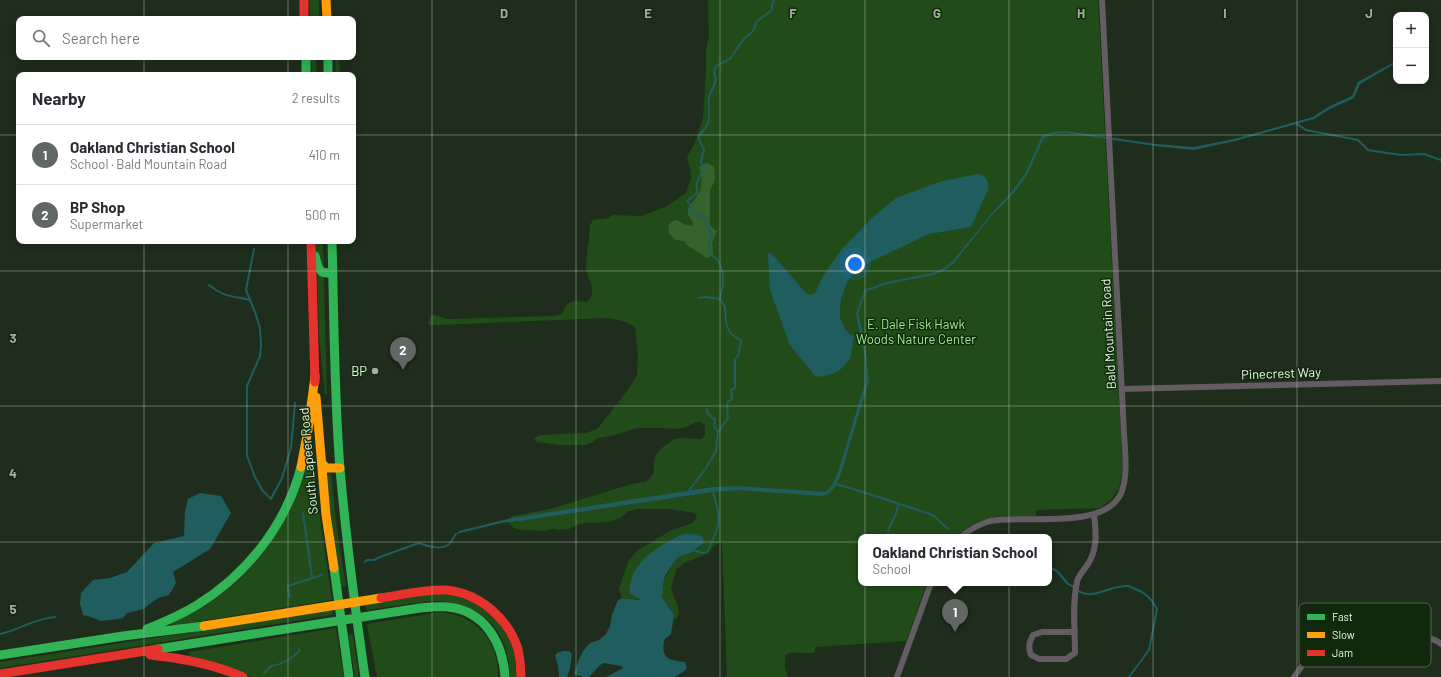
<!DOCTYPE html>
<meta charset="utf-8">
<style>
body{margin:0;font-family:Barlow,sans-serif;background:#f7f7f7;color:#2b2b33}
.controls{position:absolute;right:12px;top:12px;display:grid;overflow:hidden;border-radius:8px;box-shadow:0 2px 10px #0003}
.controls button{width:36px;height:36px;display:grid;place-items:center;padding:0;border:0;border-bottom:1px solid #e1e1e2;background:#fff;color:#2b2b33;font:20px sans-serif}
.you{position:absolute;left:855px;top:264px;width:14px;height:14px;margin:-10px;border:3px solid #fff;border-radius:50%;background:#1a73e8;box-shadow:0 0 0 6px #1a73e833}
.badge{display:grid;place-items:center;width:26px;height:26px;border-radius:50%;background:#616764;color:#fff;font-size:13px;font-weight:700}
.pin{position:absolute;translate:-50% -33px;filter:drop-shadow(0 1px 2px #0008)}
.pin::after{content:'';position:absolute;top:21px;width:14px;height:12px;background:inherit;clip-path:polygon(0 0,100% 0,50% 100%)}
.popup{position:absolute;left:858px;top:534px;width:194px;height:52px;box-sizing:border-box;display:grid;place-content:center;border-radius:8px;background:#fff;filter:drop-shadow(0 1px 3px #0005);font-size:13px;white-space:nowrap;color:#7c7c81}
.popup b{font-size:15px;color:#2b2b33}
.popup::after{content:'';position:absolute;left:50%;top:100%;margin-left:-8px;border:8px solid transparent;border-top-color:#fff}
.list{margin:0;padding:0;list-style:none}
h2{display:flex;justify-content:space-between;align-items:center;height:52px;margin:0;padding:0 16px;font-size:17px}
h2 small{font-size:13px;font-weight:400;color:#7c7c81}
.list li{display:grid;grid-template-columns:26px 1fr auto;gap:12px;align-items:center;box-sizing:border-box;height:60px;padding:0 16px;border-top:1px solid #e1e1e2}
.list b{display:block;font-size:15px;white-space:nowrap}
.list p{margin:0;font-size:13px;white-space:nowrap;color:#7c7c81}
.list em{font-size:13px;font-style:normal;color:#7c7c81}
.icon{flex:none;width:22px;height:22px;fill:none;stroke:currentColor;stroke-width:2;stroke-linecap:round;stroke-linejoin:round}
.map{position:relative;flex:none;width:1441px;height:677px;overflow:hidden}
.search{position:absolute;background:#fff;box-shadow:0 2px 10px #0003;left:16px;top:16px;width:340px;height:44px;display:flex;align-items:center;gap:10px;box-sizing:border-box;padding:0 14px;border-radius:8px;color:#7c7c81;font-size:15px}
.panel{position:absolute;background:#fff;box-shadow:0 2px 10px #0003;left:16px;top:72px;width:340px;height:172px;border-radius:8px}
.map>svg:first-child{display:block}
.green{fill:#214c19;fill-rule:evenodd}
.forest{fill:#35632c}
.water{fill:#205d5f}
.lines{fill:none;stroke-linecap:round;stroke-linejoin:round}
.stream{stroke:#205d5f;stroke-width:2}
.street{stroke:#635d63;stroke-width:6}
.fast{stroke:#30b455;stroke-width:9}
.slow{stroke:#ff9f0a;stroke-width:9}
.jam{stroke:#e5322d;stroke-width:9}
.grid{fill:none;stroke:#a2b19f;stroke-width:1;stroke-opacity:0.55}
.poi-dot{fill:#a2b19f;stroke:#10290c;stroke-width:1.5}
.labels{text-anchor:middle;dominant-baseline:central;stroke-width:3;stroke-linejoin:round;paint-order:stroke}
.park-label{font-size:13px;fill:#9fea93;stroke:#10290c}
.street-label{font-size:13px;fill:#e8f8e5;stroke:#10290c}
.poi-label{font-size:13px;fill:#e8f8e5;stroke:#10290c;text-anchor:end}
.key{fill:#10290c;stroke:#51674d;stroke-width:1}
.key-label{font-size:11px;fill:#e8f8e5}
.grid-label{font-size:13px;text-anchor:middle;font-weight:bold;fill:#a2b19f;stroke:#10290c;stroke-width:3;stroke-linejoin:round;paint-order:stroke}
</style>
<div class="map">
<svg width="1441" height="677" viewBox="0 0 1441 677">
<rect width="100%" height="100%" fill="#1f2d1c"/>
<path class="green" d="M309 0H319V19H310Z
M708 0H1098L1122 457V474L1119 488 1111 500 1100 508 1036 510V516H1000L987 519 973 524 955 537H861V583H927L906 641 815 647V652L813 653C803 654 795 650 785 655V668L788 677H727L722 541 713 547 709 553 684 563 676 570 671 589 678 607 679 615 674 621C674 610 668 607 663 598 657 587 672 566 678 557 687 554 697 550 704 543L703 537 636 569 630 590V594L640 598 639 600 622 598 619 589 628 562 637 551 670 531 693 523 697 517 695 513 670 509H638L629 511 620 518 608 522 585 523 576 525 569 529 560 530 553 529 545 531 522 530 514 528 508 522 521 521 719 491V487H712L507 520 513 516 550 509 632 484 646 482 654 473V461L656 454 663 447 674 439 682 438 702 439 705 434V425L701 422H696L684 428 674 429 664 428H636L616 435 598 438 593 442 585 445H561L536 442 534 438 540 435 586 433 597 429 611 412 632 384 637 375 638 353 635 327C625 321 617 319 605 318L440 325H429L428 323 431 316 435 315 448 319 556 316 562 314C568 297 573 302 587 302 599 289 587 281 586 267 586 253 590 239 590 225L593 220 608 218 613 215 642 216 665 207 673 202 686 193 691 178 690 168 687 157 694 145 703 118 706 74V52L707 43 709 38ZM700 167 713 186 710 191V224L714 240 712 244 699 253C682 240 684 244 682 222L687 226H692L693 223 688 215V208C700 192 705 188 700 167Z
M311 57H316L317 75H312Z
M335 57H339L340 75H336Z
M316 241H323L327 394H325L319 337Z
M310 443H313L317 497 332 600 171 626V623L258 558Z
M331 474 337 530 346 586 341 587 333 538 327 476Z
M448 594 476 603 499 622 513 647 517 677H510C510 629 478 600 431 601L366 610 365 605 427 595Z
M332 610 333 615 0 668V662Z
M440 612C476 615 499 640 498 677H377L367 624Z
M336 628 344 677H252L189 655V652Z
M353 634 359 677H355L348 635Z"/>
<path class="forest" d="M706 163 709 164 714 167 715 180 710 191V224L711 227 717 231 712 244 713 253 709 258 705 257 688 246 684 241 676 240 669 234C668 226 668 223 676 220L687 225 692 226 693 223 688 215V208C700 192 705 187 699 167Z"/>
<path class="water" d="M1396 61V63L1360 84 1354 98 1330 109 1314 119 1235 141 1194 150 1155 146 1066 133 1053 134 1044 138 1027 175 1014 193 993 214 953 264 943 271 933 275 888 284 867 291 865 294 858 314 865 341 869 381 841 473C837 483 834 493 822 496L738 490 713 492 521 521 501 523 456 534 459 531 512 518 712 487 738 486 826 492 833 484 838 472 866 380 865 358 856 314 863 293 866 289 887 282 932 273 942 269 952 262 992 213 1012 191 1025 174 1042 136 1053 132 1066 131 1156 144 1194 147 1234 139 1313 117 1328 107 1352 96 1358 82Z
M977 174C987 175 989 182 988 190L971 227 929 234 868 263 854 272 847 282 841 299 840 310V318L845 330 854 337 850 358 842 368 835 373 821 377 814 375 790 345 787 337 770 290 768 254 769 253 772 254 805 292 810 295 815 293 823 276 842 249 874 216 896 198 939 182Z
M200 493 221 496 231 513 210 549 173 572 176 583 169 595 158 598 143 609 127 613 123 618 119 619 101 621 88 616 82 615 83 614 80 604 81 593 93 580 110 578 127 572 154 543 184 536 185 511 188 499Z
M683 534H694L703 537 704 543 690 553 678 557 666 574 663 584 662 597 674 615 671 634 664 640C661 659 669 660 685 662L687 668 683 672 674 677H606L623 668 621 666 604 663 600 665 589 677H583L574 674 579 659 584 650 590 643 599 640 606 634 610 626 612 615 618 600 622 598 639 600 640 599 630 594C627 563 659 546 683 534Z
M563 651H569L572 654 570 668 567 677H559L558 665 555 656 557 653Z"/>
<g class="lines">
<path class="stream" d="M1297 124 1306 130 1358 140 1368 150 1374 151 1401 155 1424 154 1441 160
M254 249 246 290 255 312 260 328 261 345 260 356 247 386V456L255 477 262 490 271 499 282 478 291 448 295 403
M209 285C223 297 233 296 250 300
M698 298 706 297 720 299
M707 409 708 414 715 420 714 426 718 432
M836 484 866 493 930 514 934 516 948 529
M688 492 706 468 716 451 718 432 728 418 727 406 728 402 732 399 731 390 735 388V359L738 356 741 341 730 333 726 323 725 308 720 298 723 285V272L718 260 713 256 710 252 709 243 712 235 706 222 704 218 690 211V205L687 201C704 189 693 194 698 180 699 176 703 173 705 169L701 162 704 149C692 130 704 136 708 123 711 115 708 105 709 98 710 91 714 87 716 80L714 72 716 66 730 59 743 40 753 31 757 21 771 11 772 9V5L774 0
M303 513 312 578
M888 531 897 511 898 503
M693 550 703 553 707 552C720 526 722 520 713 492
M365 562 367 560H374L380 557 419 543C426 546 440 550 448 545 451 543 454 537 456 534
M1049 567 1057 571 1068 584 1074 587
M1077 590C1093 602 1111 584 1128 586 1132 587 1136 590 1140 591 1148 595 1153 601 1157 609L1149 650 1129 677
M290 597 288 586 322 575
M0 634C20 630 32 619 55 617
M264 673 271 666C282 665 290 659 299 652V649"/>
<path class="street" d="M1122 389 1441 381
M961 537C969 530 980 524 990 521 1023 514 1107 532 1122 491 1128 473 1125 452 1124 433L1102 0
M1075 632H1042L1033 635C1029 643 1028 647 1031 655L1039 659H1066L1075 653C1075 630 1072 605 1077 582 1078 576 1084 570 1088 564 1098 548 1096 532 1094 514
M897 677 931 583
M1294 677C1304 664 1315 643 1331 637 1347 632 1364 641 1380 642 1394 643 1405 635 1419 636 1427 637 1435 639 1441 644"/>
<path class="fast" d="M306 57V75
M328 57V75
M332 241C334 317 334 393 340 469 346 538 355 608 365 677
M315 256 318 267 322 272 333 274
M334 568 349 677
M147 629C164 622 181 615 197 605 247 574 286 525 301 467
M158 649 420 608C429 607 439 606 448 607 485 611 503 643 505 677
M0 655 123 636 204 626"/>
<path class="slow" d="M326 0 327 19
M316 397 326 515 334 568
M321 462 326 468H340
M301 467 308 430 315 376
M204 626 381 598"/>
<path class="jam" d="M304 0V19
M311 241 315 382
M381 598C402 595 424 589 446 590 479 593 508 618 518 649 520 658 521 668 521 677
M150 655C182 658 213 664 243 677
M0 674 158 649"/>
</g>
<path class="grid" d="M144 0V19M288 0V19M432 0V677M576 0V677M720 0V677M865 0V677M1009 0V677M1153 0V677M1297 0V677M144 57V75M288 57V75M0 135H19M353 135H1441M144 241V677M288 241V677M0 271H1441M0 406H1441M0 542H1441"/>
<circle class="poi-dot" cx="375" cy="371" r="4"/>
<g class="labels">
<g class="park-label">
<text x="916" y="324">E. Dale Fisk Hawk<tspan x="916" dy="15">Woods Nature Center</tspan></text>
</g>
<g class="street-label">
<text transform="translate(1108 334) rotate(-93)">Bald Mountain Road</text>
<text transform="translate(1281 373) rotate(-2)">Pinecrest Way</text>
<text transform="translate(308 461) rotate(-95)">South Lapeer Road</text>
</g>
<g class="poi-label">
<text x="367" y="371">BP</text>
</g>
</g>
<rect x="1299" y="603" width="132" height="64" rx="6" class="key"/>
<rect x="1307" y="614" width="18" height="6" fill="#30b455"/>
<rect x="1307" y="632" width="18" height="6" fill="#ff9f0a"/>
<rect x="1307" y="650" width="18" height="6" fill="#e5322d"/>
<g class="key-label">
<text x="1332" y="621">Fast</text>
<text x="1332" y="639">Slow</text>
<text x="1332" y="657">Jam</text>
</g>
<g class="grid-label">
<text x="504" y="18">D</text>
<text x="648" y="18">E</text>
<text x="793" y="18">F</text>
<text x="937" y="18">G</text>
<text x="1081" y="18">H</text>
<text x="1225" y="18">I</text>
<text x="1369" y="18">J</text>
<text x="13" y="343">3</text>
<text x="13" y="478">4</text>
<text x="13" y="614">5</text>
</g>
</svg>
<div class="controls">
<button>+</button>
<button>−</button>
</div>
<div class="you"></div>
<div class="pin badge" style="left:955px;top:632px">1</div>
<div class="popup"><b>Oakland Christian School</b>School</div>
<div class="pin badge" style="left:403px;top:370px">2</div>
<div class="search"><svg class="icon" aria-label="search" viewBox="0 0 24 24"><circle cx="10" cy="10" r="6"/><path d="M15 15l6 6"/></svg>Search here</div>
<section class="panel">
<h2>Nearby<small>2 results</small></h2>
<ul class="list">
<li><span class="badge">1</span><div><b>Oakland Christian School</b><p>School · Bald Mountain Road</p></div><em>410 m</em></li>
<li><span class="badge">2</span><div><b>BP Shop</b><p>Supermarket</p></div><em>500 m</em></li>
</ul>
</section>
</div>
